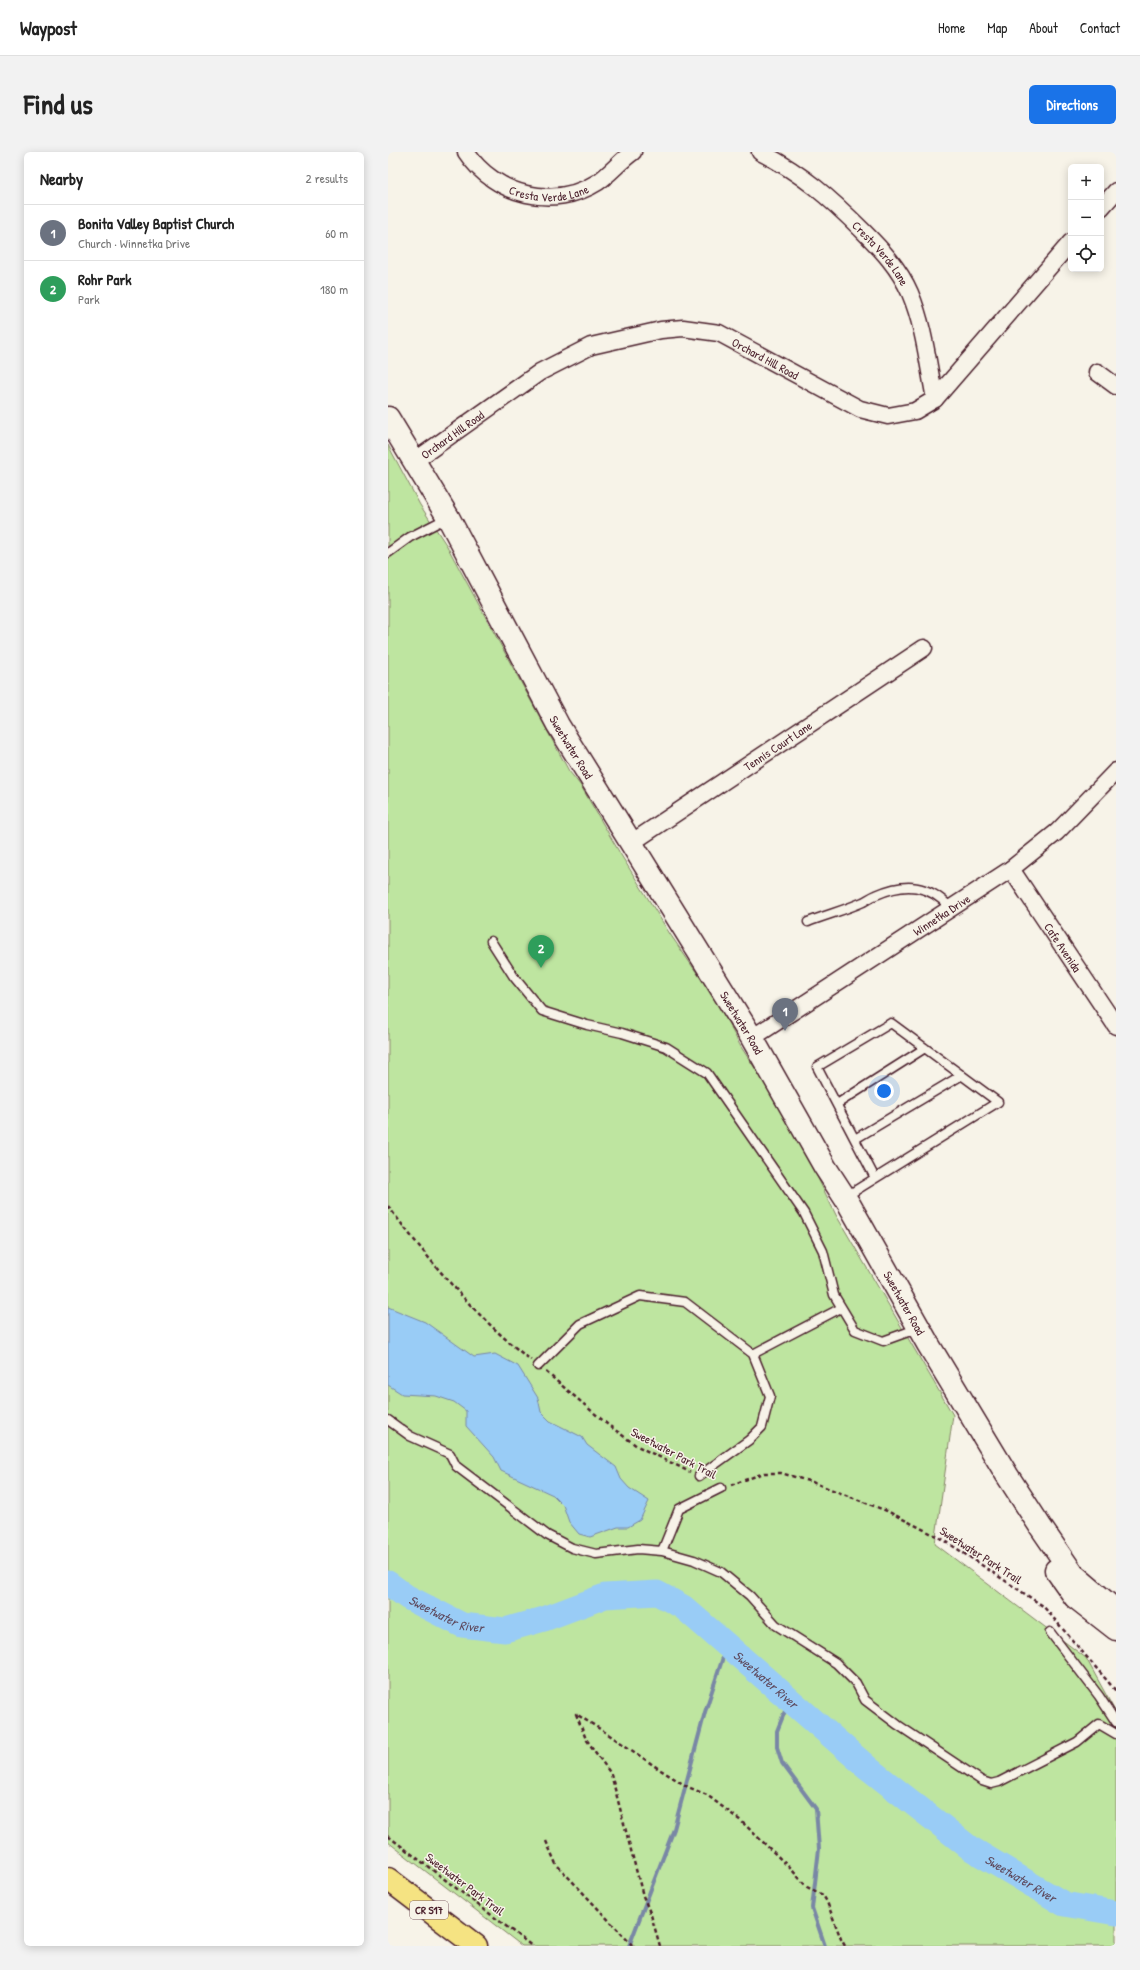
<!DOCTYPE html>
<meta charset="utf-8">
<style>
body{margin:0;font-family:"Patrick Hand",sans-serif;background:#f2f2f2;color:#222}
.controls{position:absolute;right:12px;top:12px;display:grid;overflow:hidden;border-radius:6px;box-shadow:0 2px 10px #0003}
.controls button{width:36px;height:36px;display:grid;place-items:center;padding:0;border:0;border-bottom:1px solid #e0e0e0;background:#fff;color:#222;font:20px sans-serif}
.you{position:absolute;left:496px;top:939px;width:14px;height:14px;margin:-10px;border:3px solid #fff;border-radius:50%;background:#1a73e8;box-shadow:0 0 0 6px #1a73e833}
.badge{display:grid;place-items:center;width:26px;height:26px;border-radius:50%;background:#1a73e8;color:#fff;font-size:13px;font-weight:700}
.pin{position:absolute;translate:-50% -33px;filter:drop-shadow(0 1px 2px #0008)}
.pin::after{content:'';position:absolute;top:21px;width:14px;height:12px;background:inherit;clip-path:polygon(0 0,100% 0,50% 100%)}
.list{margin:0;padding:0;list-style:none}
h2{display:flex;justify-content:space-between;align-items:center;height:52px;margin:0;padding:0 16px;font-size:17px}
h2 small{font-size:13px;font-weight:400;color:#767676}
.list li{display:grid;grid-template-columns:26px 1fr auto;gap:12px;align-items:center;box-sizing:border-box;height:56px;padding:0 16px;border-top:1px solid #e0e0e0}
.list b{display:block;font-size:15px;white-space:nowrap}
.list p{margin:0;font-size:13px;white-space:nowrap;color:#767676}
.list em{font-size:13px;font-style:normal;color:#767676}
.icon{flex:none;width:22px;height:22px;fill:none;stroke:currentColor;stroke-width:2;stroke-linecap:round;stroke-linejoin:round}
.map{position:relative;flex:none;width:728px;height:1794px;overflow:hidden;border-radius:6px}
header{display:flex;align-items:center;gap:24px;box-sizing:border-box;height:56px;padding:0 20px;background:#fff;border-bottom:1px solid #e0e0e0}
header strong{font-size:19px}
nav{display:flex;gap:22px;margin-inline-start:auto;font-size:14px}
.intro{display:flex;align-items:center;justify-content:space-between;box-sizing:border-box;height:96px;padding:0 24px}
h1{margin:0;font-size:28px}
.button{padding:10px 18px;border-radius:6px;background:#1a73e8;color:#fff;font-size:14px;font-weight:700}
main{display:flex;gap:24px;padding:0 24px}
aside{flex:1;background:#fff;border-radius:6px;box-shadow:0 2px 10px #0003}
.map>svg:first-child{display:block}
.green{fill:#bee5a0;stroke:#848266}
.water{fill:#99ccf6;stroke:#7987a5}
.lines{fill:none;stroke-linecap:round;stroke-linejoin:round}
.stream{stroke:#7987a5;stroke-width:4}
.river{stroke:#99ccf6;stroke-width:25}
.service-casing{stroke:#4a1f2b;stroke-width:11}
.minor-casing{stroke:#4a1f2b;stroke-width:19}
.secondary-casing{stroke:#4a1f2b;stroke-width:25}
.primary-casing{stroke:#4a1f2b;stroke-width:25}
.path{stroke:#4a1f2b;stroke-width:2.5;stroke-dasharray:4 3;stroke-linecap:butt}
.service{stroke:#f7f3e8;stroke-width:8}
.minor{stroke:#f7f3e8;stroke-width:16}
.secondary{stroke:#f7f3e8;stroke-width:22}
.primary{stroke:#f5e382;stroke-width:22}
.labels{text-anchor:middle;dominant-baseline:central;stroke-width:3;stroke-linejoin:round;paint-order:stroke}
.shield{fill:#f7f3e8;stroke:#7e5f64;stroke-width:1}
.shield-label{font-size:11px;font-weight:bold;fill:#4a1f2b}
.street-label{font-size:12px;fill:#4a1f2b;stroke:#f7f3e8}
.water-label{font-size:13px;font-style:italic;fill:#5e4a5e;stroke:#f7f3e8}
</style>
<header>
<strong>Waypost</strong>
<nav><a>Home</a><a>Map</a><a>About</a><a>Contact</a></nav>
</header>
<div class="intro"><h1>Find us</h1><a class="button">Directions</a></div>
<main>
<aside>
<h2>Nearby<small>2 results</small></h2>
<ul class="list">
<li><span class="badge" style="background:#6b7280">1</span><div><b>Bonita Valley Baptist Church</b><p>Church · Winnetka Drive</p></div><em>60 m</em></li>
<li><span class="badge" style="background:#2e9e5b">2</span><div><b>Rohr Park</b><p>Park</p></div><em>180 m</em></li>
</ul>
</aside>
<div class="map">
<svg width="728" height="1794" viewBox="0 0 728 1794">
<rect width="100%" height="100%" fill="#f7f3e8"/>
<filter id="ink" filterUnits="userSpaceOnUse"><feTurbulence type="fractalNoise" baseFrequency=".025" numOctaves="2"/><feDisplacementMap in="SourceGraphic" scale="8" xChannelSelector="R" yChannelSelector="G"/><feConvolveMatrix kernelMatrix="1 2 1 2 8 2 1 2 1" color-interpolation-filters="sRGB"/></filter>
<g filter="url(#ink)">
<path class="green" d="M0 293 32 353 59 394 181 619 193 634 233 703 282 782 329 850 353 895 376 930 411 988 448 1063 565 1263 547 1392 698 1506 728 1561V1794H134L0 1690Z"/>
<path class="water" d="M0 1155 37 1170 86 1205 107 1202 130 1214 150 1246 153 1260 162 1269 194 1285 199 1293 228 1315 233 1327 241 1336 261 1349 252 1368 240 1375H230L202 1385 191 1382 181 1370 175 1353 165 1343 113 1319 106 1305 78 1274V1259L66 1250 48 1244 14 1242 0 1233Z"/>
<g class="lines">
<path class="stream" d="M405 1551 397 1559 389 1579V1595L394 1611 428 1657 431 1697 424 1756 437 1794
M241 1794 286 1677 317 1560 339 1493"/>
<path class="river" id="s1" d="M0 1431 19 1445 74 1473 117 1478 156 1467 217 1444 269 1441 295 1455 480 1616 582 1696 676 1752 728 1761"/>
<g class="service-casing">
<path id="service" d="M0 401 22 385 59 366
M420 770C438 763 457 758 475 750 479 748 483 745 488 743 518 730 540 732 563 756
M103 789 126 825 154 859 199 873 234 881 278 895 319 921 416 1061 435 1099 446 1143 467 1178 495 1189 531 1176
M449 952 537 896
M467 987 574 923
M457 1045 610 950 503 871 429 915 487 1026
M150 1214 192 1172 252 1144 297 1150 365 1202 453 1156
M0 1268 22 1284 62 1302 68 1314 159 1383 184 1396 208 1402 250 1397 274 1399 306 1408 333 1420 362 1444 388 1473 448 1511 468 1531 477 1548 510 1573 594 1629 603 1632 611 1630 689 1590 711 1572 728 1582
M311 1324 361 1288 374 1275 382 1244 365 1202
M274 1399 291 1357 333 1336
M662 1480 711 1544 728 1570"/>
</g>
<g class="minor-casing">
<g id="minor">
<path id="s2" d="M78 0C107 44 166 58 210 30 223 21 232 9 245 0"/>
<path id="s3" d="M372 0C414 21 443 47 475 79 494 98 511 116 522 141 536 174 540 212 547 247"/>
<path d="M713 56 728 39"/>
<path d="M709 220 728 234"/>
<path id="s4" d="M25 310 152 220 203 194 273 178 295 176 331 181 472 257 500 264 527 259 547 247 683 90"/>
<path id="s5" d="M243 691 536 496"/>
<path id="s6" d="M623 717 728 874"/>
<path id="s7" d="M364 886 623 717 669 680 728 619"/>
</g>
</g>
<g class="secondary-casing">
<g id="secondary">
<path id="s8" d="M0 266 60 365 170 573 364 886 437 1015 461 1052 540 1192 619 1323 652 1374 685 1422 728 1459"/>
<path d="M668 1418 687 1445 728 1477"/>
</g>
</g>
<g class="primary-casing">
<path id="primary" d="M0 1727 88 1794"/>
</g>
<path class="path" d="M0 1054C39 1106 91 1169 143 1208
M158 1220 219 1272 249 1294 302 1320
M343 1333 376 1321H393L424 1330 499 1359 556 1388 655 1454 728 1539
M0 1684 144 1794
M158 1689 168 1712 245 1794
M272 1794 263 1763 255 1744 223 1622 198 1587 188 1562 220 1582 271 1617 300 1635 319 1643 353 1669 404 1718 419 1735 435 1743 439 1750 453 1787 457 1794"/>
<use href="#service" class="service"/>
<use href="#minor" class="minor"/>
<use href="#secondary" class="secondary"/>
<use href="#primary" class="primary"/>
</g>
</g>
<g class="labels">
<rect class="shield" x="22" y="1749" width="38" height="18" rx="3"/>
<g class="shield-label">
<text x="41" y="1758">CR S17</text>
</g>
<g class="street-label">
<text stroke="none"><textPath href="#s2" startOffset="98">Cresta Verde Lane</textPath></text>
<text stroke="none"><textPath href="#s3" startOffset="159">Cresta Verde Lane</textPath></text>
<text stroke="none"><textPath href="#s4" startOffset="396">Orchard Hill Road</textPath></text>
<text stroke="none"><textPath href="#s4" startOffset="48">Orchard Hill Road</textPath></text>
<text stroke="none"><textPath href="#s8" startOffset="377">Sweetwater Road</textPath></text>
<text stroke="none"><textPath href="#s5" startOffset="176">Tennis Court Lane</textPath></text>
<text stroke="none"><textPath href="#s7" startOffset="226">Winnetka Drive</textPath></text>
<text stroke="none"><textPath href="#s6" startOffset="94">Cafe Avenida</textPath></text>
<text stroke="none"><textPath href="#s8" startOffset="701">Sweetwater Road</textPath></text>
<text stroke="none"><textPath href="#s8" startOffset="1025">Sweetwater Road</textPath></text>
<text transform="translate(286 1301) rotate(28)">Sweetwater Park Trail</text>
<text transform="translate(593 1403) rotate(33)">Sweetwater Park Trail</text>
<text transform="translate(77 1732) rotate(37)">Sweetwater Park Trail</text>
</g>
<g class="water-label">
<text stroke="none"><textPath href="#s1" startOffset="67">Sweetwater River</textPath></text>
<text stroke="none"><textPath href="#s1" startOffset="426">Sweetwater River</textPath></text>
<text stroke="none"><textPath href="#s1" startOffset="750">Sweetwater River</textPath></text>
</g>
</g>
</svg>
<div class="controls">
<button>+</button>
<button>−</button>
<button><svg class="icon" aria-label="locate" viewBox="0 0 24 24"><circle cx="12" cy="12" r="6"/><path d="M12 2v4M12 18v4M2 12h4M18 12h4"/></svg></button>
</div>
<div class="you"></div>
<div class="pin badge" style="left:397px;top:879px;background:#6b7280">1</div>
<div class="pin badge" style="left:153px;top:816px;background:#2e9e5b">2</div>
</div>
</main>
